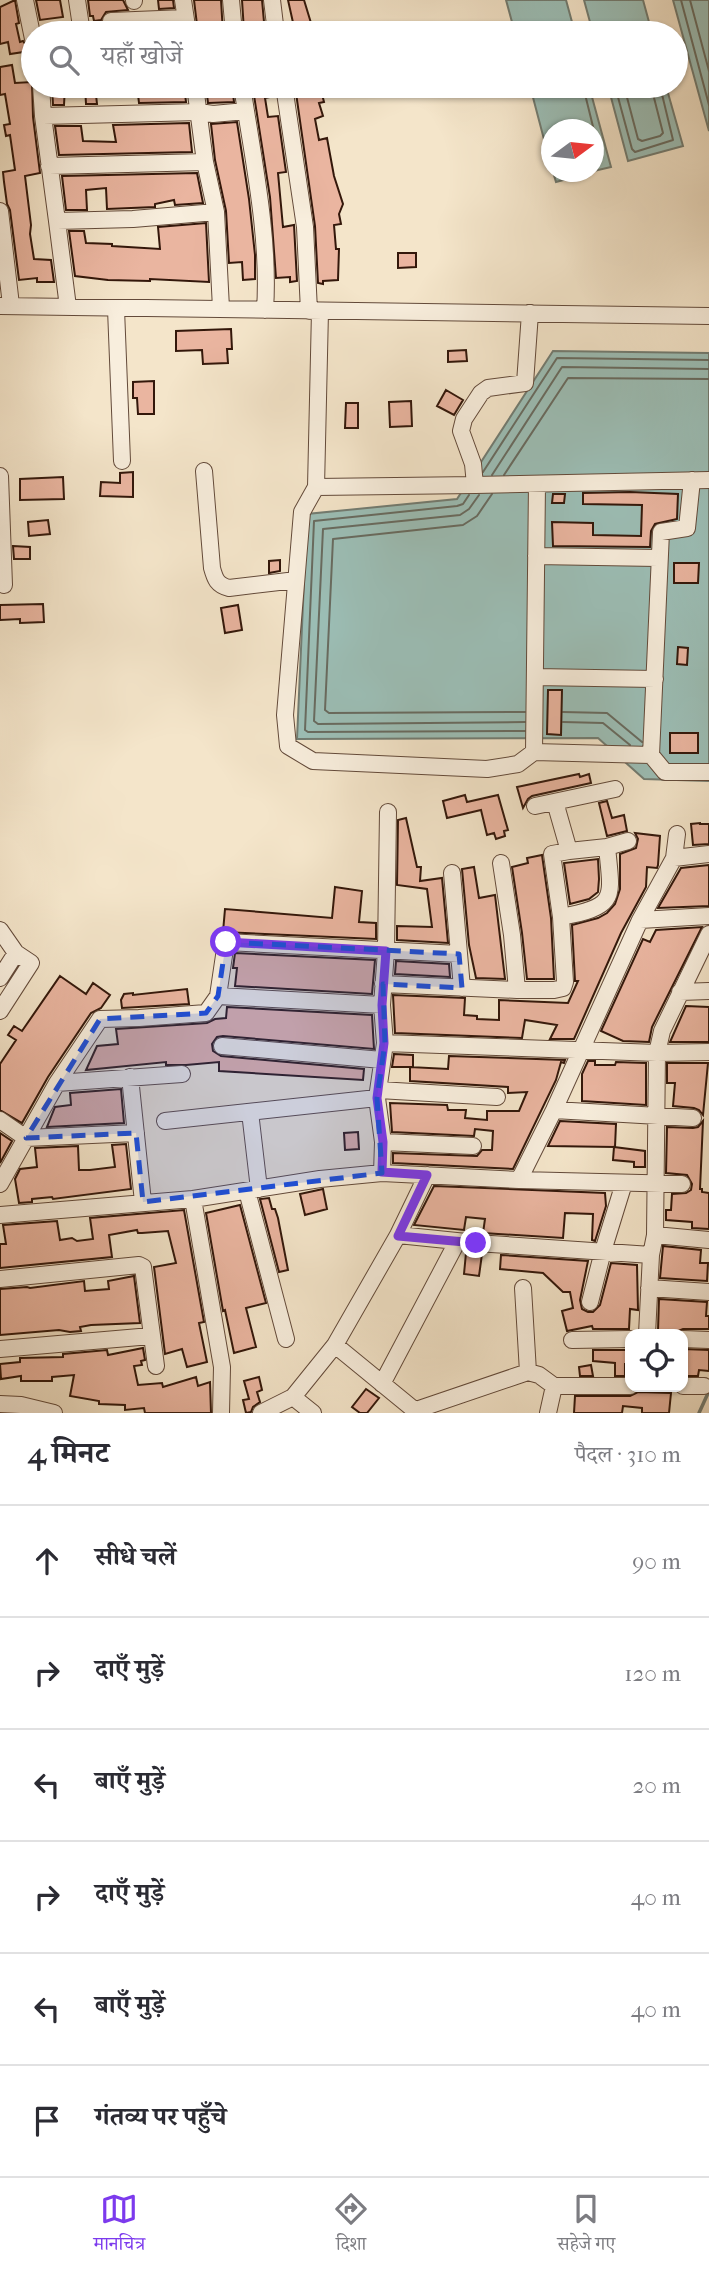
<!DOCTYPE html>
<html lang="hi">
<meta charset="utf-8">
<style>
body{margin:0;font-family:"IM FELL French Canon","Noto Serif Devanagari",serif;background:#f7f7f7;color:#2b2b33}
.controls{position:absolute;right:21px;bottom:21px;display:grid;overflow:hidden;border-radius:14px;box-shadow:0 2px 5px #0004}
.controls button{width:63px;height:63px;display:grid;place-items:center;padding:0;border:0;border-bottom:2px solid #e1e1e2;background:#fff;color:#2b2b33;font:35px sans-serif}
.compass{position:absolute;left:541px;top:119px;width:63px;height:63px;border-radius:50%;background:#fff;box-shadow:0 2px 5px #0004;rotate:75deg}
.stop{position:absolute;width:21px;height:21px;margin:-16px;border:5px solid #7c3aed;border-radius:50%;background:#fff}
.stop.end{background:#7c3aed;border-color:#fff;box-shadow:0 2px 7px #0008}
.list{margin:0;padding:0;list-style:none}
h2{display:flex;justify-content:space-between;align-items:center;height:91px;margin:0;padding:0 28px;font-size:30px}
h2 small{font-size:23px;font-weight:400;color:#7c7c81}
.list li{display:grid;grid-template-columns:46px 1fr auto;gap:21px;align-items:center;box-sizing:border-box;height:112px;padding:0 28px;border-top:2px solid #e1e1e2}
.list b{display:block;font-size:26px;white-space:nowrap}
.list em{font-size:23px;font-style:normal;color:#7c7c81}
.icon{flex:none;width:38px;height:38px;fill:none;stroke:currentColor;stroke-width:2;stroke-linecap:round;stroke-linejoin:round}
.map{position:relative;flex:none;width:709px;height:1413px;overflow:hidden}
.search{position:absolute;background:#fff;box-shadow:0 2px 5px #0004;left:21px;right:21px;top:21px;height:77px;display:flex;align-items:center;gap:18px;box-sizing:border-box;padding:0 24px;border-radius:38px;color:#7c7c81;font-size:26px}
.sheet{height:763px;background:#fff}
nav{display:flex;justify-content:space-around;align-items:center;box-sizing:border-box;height:98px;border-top:2px solid #e1e1e2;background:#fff;font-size:19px;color:#7c7c81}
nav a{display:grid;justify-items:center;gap:4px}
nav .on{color:#7c3aed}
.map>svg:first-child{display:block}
.water{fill:#9cbfb7;stroke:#727c72;stroke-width:2}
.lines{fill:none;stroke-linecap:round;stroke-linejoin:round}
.shore{stroke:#686b60;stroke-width:2}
.stream{stroke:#727c72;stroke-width:3.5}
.building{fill:#eab5a0;stroke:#33170a;stroke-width:2}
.minor-casing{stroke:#634a3a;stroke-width:18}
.minor{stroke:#f8eedd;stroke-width:16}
.route{stroke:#7c3aed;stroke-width:9}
.marked{fill:#1d4ed8;fill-opacity:0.2;stroke:#1d4ed8;stroke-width:5;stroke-dasharray:14 9;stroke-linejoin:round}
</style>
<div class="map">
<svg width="709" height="1413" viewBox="0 0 709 1413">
<rect width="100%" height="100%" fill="#f4e5ca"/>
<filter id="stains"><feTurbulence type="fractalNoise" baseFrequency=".00286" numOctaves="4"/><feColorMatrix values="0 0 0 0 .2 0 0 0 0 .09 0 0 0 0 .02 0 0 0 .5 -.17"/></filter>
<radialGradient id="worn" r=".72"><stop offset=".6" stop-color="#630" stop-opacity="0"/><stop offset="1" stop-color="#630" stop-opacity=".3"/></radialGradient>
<path class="water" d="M506 0H566L575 33H515Z
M584 0H643L652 33H593Z
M673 0H709V131Z
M530 86H589L611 167 594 171V130H552L551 166Z
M608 86H666L683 146 628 161Z
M553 172H593L556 182Z
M553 351 709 353V781L644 779 598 738 297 739 307 514 457 499Z"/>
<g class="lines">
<path class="shore" d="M681 0 709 105
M690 0 709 71
M583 86 601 159 600 162 594 164
M615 86 632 149 635 152 673 140 660 86
M624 86 638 139 642 141 660 136 663 133 651 86
M483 472 557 358 709 360
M492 475 562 367 709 369
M504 475 568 378 709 379
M492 494 477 516 463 525 333 539 325 710 329 713 525 712
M469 495 463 504 457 506 314 521 305 730 308 732 525 731
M479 495 469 509 460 515 323 529 314 721 318 724 525 722
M563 712 607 713 642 742
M563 722 603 723 630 745"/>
<path class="stream" d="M699 1413 709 1391"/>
</g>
<path class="building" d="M15 0 19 23 16 24 20 42 23 41 30 51 10 54 8 42 0 44V7Z
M36 0H60L63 17 40 20Z
M88 0H123L128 10 106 12 101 20 94 21 93 16H90Z
M158 0H173L174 8 159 9Z
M194 0H221L223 33H198Z
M242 0H262L265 33H253V30L244 31Z
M288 0H304L311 23 294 27Z
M177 29V33H107L106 30Z
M12 65 15 83 32 82 33 117 40 173 25 176 31 225 30 234 34 259 51 260 54 282H37V278L19 280 10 210 7 204 4 182 3 172 15 170 10 135 6 136 4 125 10 124 5 94 0 95V67Z
M52 86H65L64 105H53Z
M85 86H95L97 104H86Z
M137 86H156L171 89 170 86H184L186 102 139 103Z
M228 86H232L234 102 208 103 206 87Z
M263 86H274L275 96 265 98 268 117 278 116 286 172 278 173 283 227 294 225 297 281 290 282V277L276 278 270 197 253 89 264 88Z
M295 86H303L305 94 321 90 324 102 319 103 323 116 315 119 319 140 327 138 334 176 343 204 339 214 341 224 334 225 336 249H339L338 280 323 281V284L318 283 315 226Z
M237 122 249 199 255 255V279L243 280 242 262 229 263 226 211 215 160 211 124Z
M189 123 192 152 59 155 55 126H81L83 141 116 142 113 125Z
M197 173 203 203 175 205 174 200 155 204V207L107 209 106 188 86 190 87 210H66L62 176Z
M206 223 209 282 150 279V281L108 280 75 276 69 231H84L86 243 112 244V246L160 249 158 227Z
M398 253H416V267L398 268Z
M231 329 232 349H227L228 363 203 364 202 350 176 351V331Z
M466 350 467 361 448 362V351Z
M154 381V414H138L137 398H133V382Z
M446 390 463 400 454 415 437 406Z
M411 401 412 426 390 427 389 402Z
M346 403H358V428H345Z
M133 472V497L100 496 101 482 120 483V473Z
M63 477 64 499 20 500V479Z
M630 492 678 494 677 519 655 524 651 531 650 547 553 546 552 522 593 523V535L641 536 642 505 583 504V493Z
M553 494H565L564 503H552Z
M48 520 50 534 29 536 28 522Z
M13 546 30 547V559H14Z
M280 560V571L269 573V561Z
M674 563H699L698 583H674Z
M43 604 44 622 20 623V619L0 620V605Z
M238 605 242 630 225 633 221 608Z
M678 647 688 648 687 665 677 664Z
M548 690H562L561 735 547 734Z
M670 733H698V753H670Z
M579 774 580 777 589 774 591 783 532 796 528 799 523 808 517 787Z
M465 795 467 802 498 795 508 830 504 831 505 836 496 839 494 833 487 835 481 810 447 818 443 801Z
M607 801 612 818 624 815 627 831 607 836 599 803Z
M406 818 417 867H421L420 881 442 878 448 943 397 940V926L432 927 427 889 397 885 398 820Z
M700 823V824H709V844L693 845 691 824Z
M635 833 660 836 658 865 657 868 647 867 646 887 621 933 574 1039H550L557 1025 525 1020 522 1038 395 1033 393 995 465 998 464 1015 477 1016V1019L499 1020V1000L568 1003 578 981H575L572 925 598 918 607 913 615 904 620 889V854L636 848 638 839Z
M542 855 551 918 554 979H527L522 933 512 867 528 863 527 858Z
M598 859 599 879 598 892 589 899 570 904 564 863Z
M709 865V906L658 908 681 868Z
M474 867 479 898 495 895 505 979 476 978 469 945 462 869Z
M335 887 362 891 359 922 376 923V939L223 932 225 909 332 918Z
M702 927 652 1027 649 1042 623 1041 601 1031 643 939 650 942 656 930Z
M235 953 375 960 372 994 235 986 237 968H233Z
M396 961 449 964 450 977 395 974Z
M60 976 86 994 93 983 110 995 101 1008 91 1013 48 1077 22 1123 0 1110V1064L16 1040 8 1035 14 1026 22 1031Z
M187 989 189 1004 122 1008 121 1000 124 994 133 993V995Z
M686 1006 709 1007V1042H670Z
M227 1007 372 1015 374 1049 223 1036 217 1037 212 1044 213 1051 221 1056 364 1069 363 1080 219 1071V1062L186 1065H166V1062L86 1070 97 1046 118 1044 116 1029 207 1023 215 1019 226 1018Z
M394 1054 413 1055V1067H392Z
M449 1056 565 1060 564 1063 561 1062 556 1080 513 1169 393 1163V1153L477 1156 482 1150H492L493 1131 475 1129 474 1136 392 1132 390 1103 447 1105 448 1110H466L465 1118 487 1120V1111H519L527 1092 508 1093V1087L410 1081V1067L448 1069Z
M588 1061H595V1065H615L616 1062 646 1063V1105L582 1101V1074Z
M667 1063H708L703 1115 699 1110 694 1108 673 1106 675 1083H667Z
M121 1089 124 1123 47 1127 55 1107 71 1105 70 1093Z
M560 1121 616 1124 615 1147 548 1146Z
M703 1121 700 1189H702V1192L709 1193V1229L692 1228V1222L666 1220V1210H671L672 1194 686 1193 691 1190 692 1184 687 1175 666 1173 667 1127 693 1128 698 1127Z
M358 1132 359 1149 345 1150 344 1133Z
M0 1133 12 1141 0 1163Z
M126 1144 131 1189 53 1199 52 1197 32 1199V1202L19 1203 15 1179 20 1169 37 1167 35 1148 78 1146 79 1170H90L115 1167 112 1145Z
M614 1147 645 1151V1167H634V1162L613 1160Z
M434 1186 605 1193 606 1206 595 1241 592 1240 593 1214 565 1213 563 1238 483 1233 485 1219 466 1217 464 1230 414 1225Z
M323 1189 327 1209 305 1215 300 1194Z
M269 1198 272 1209H275L278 1218 288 1270 279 1272 260 1199Z
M240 1205 266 1303 246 1308 256 1347 234 1353 225 1310 223 1311 206 1213Z
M184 1210 204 1322 199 1323 207 1362 187 1367 182 1349 165 1354 154 1267 176 1263 168 1231 142 1233H138L137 1230 109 1235 112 1257 0 1268V1244H6L3 1225 57 1221 60 1240 72 1238 77 1241 93 1239 90 1218Z
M663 1246 701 1250 700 1263H708L707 1281 660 1278Z
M466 1253 482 1254 479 1276 464 1274Z
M501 1255 588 1261 580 1300 582 1309 588 1312H593L600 1305 611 1263 637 1265 638 1310 630 1309 629 1329H593L592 1326 567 1331 562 1311 573 1308 570 1292H563L543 1273 500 1269Z
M134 1276 140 1323 91 1325 80 1327 81 1331 70 1332 59 1330 0 1335V1289L27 1287 30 1288 84 1281 85 1291 109 1289 108 1281Z
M659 1299 707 1302 706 1316H709V1329H683L676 1332 658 1331Z
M143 1348 145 1360 141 1361 142 1365 134 1366 138 1385 162 1383 163 1387 196 1377 198 1386 210 1382 211 1413H145L144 1408 125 1410V1405L99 1404V1401L70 1396 74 1375 52 1377V1381H21V1376L1 1379 0 1364 20 1362V1358L63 1357V1354L107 1350 108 1355Z
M683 1349 709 1350V1371L699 1370 698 1376H683Z
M593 1350H629L630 1364H625V1376H615V1363L593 1361Z
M591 1365 593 1376H580L579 1367Z
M259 1377 262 1390 257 1392 260 1402 253 1407 251 1412 246 1413 243 1400 249 1399 244 1381Z
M366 1389 379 1398 367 1413H360L352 1407Z
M638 1392 671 1393 669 1413H642V1408L623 1406 622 1413H574L575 1396H630Z"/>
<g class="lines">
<g class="minor-casing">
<path id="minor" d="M25 0 33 39
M77 0 82 33
M134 0V1
M183 0 188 33
M231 0 234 33
M272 0 276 33
M111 21 185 18
M41 86 43 116 57 221 133 219 216 212
M195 86 205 162 216 212 221 308
M242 86C253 158 270 238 265 310
M284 86 305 227 309 311
M43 116 199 112 213 114 246 111
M49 166 205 162
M0 211 11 305
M57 221 68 307
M0 306 709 316
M116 309 122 461
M530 313 525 383 488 388 481 393 464 419 461 431 473 464 475 485 316 487 302 512 285 715 288 746 313 761 487 769 518 764 534 752 651 755 665 772H709
M204 471 212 568C215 579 217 585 229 588L296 580
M0 476 4 585
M475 485 709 480
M316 487 320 311
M536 556 658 558
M535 677 655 679
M534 752 537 484
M651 755 661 532 687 528 692 480
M555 802 569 851 607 847 628 841
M535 806 615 789
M674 858 709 854
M501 863 512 935 517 990
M452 873 462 988
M561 917C618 906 612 899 607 847
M640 920 709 916
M0 930 16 953 31 963 0 1011
M0 978 16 953
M383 984 517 990H554L563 988 565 982 561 917 552 854 569 851
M680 992 709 991
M218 996 382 1005
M385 1043 657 1053 709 1052
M222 1046 382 1060
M130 1077 143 1202
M57 1083 182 1074
M379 1090 497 1097
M554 1110 693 1118
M250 1112 259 1189
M0 1120 26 1138 136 1133
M165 1121 377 1098
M383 1142 473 1146
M382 1173 383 1142 377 1098 385 1043 382 1005 386 951 388 812
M519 1180 554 1110 640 920 674 858 677 834
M0 1184 57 1083 100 1019 139 1018 206 1013 218 996 226 942 459 954
M247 1191 286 1339
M193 1199 222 1367 221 1413
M0 1215 193 1199 320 1179 382 1173 519 1180 682 1184
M398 1235 476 1243 651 1255
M655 1235 709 1240
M0 1279 139 1265 143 1267 156 1366
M523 1288 528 1372 539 1375 554 1386
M649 1288 709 1292
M590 1302 603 1251 624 1183
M647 1334 651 1255 655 1235 657 1053 662 1031 709 934
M683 1339 709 1340
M572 1340 630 1339
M335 1345 398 1235 427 1175
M0 1349 151 1336
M382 1384 457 1242
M683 1386H704
M0 1404 21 1405 54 1413
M416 1410 528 1372
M261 1413 293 1397
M313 1413 293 1397 335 1345 418 1413
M548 1413 554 1386H630"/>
</g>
<use href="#minor" class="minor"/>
</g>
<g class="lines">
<path class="route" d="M226 942 386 951 382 1005 384 1043 377 1098 383 1142 382 1172 427 1175 398 1236 476 1243"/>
</g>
<path class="marked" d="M226 942 459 954 462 988 383 984 385 1043 377 1098 382 1173 143 1202 136 1133 26 1138 100 1019 206 1013 218 996Z"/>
<rect width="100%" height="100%" filter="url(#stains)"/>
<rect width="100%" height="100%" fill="url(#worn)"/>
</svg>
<div class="controls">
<button><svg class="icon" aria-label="locate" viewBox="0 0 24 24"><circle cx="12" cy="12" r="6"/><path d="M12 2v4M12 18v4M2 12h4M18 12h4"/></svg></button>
</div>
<svg class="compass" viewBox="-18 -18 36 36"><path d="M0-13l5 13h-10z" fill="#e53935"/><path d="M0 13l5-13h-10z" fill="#7c7c81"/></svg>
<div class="stop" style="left:226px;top:942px"></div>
<div class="stop end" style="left:476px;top:1243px"></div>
<div class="search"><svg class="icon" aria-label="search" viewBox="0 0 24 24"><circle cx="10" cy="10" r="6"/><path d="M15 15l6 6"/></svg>यहाँ खोजें</div>
</div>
<section class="sheet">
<h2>4 मिनट<small>पैदल · 310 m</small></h2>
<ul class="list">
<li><svg class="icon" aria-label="ahead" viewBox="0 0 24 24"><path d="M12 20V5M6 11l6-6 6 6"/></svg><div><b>सीधे चलें</b></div><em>90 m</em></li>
<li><svg class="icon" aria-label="right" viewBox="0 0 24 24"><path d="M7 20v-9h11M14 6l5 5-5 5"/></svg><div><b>दाएँ मुड़ें</b></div><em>120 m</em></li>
<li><svg class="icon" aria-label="left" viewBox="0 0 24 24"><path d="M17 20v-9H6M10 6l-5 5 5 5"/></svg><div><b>बाएँ मुड़ें</b></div><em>20 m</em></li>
<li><svg class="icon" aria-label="right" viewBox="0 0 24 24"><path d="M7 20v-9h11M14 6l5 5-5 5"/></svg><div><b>दाएँ मुड़ें</b></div><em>40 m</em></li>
<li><svg class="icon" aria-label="left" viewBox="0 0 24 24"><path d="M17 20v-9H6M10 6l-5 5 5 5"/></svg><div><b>बाएँ मुड़ें</b></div><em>40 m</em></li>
<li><svg class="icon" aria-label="arrive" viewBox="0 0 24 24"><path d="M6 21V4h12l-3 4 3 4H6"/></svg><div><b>गंतव्य पर पहुँचे</b></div></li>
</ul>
</section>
<nav>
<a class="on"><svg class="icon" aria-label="map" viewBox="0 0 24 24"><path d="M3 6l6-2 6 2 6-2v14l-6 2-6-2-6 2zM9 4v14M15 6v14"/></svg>मानचित्र</a>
<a><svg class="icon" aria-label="directions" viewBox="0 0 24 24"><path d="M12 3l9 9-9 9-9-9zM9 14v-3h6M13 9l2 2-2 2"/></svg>दिशा</a>
<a><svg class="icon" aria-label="saved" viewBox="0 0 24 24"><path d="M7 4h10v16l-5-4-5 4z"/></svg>सहेजे गए</a>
</nav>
